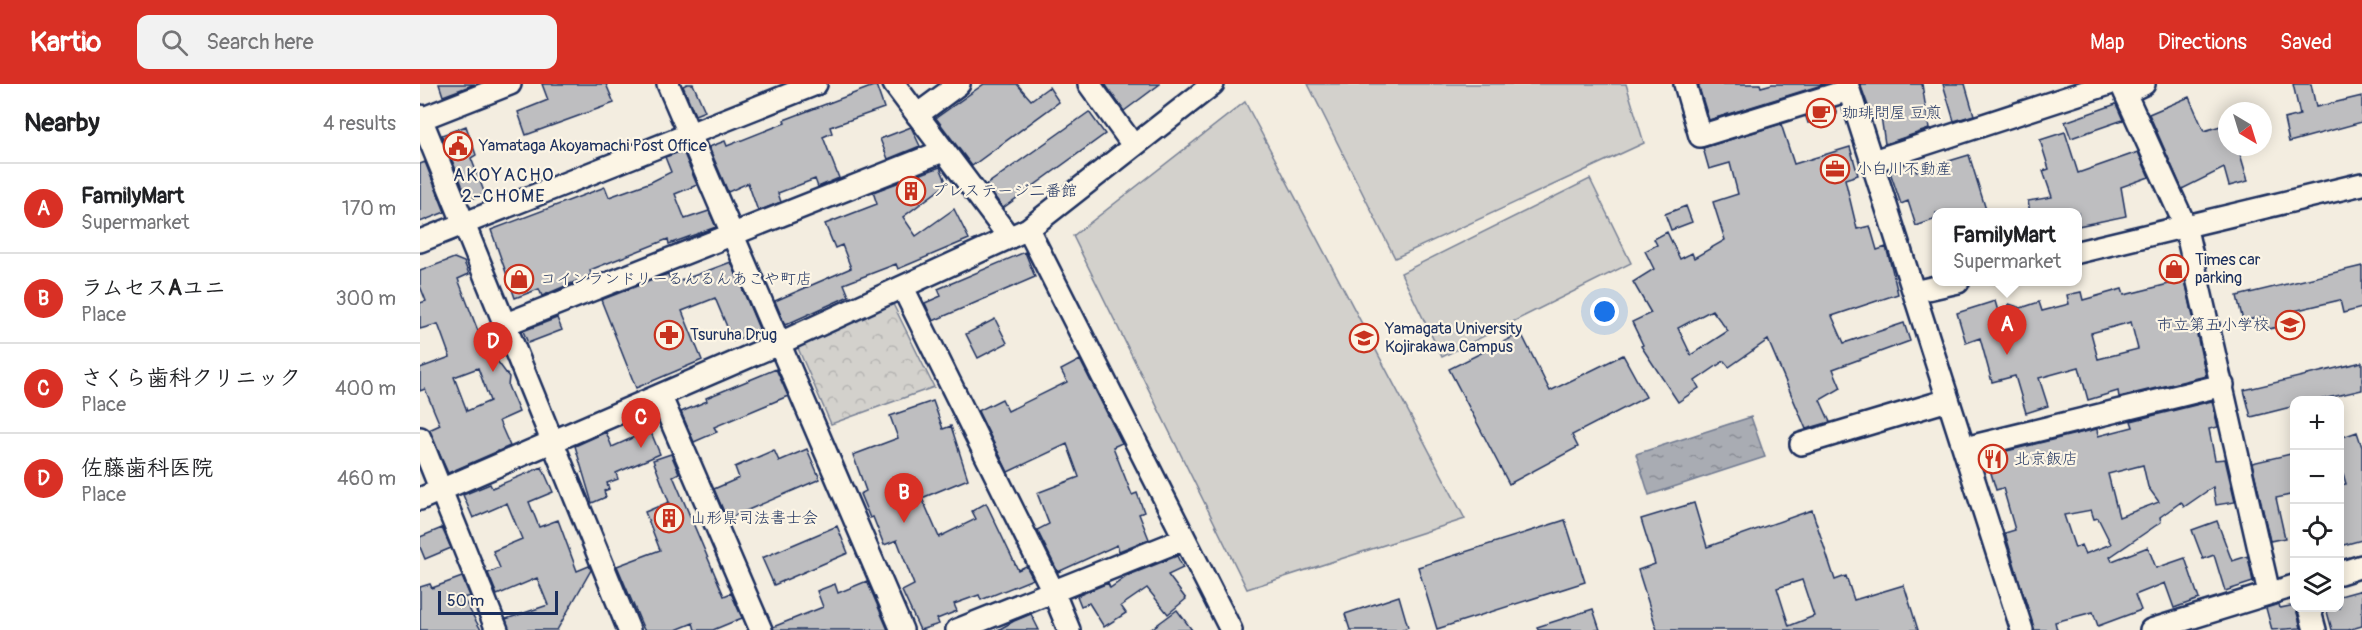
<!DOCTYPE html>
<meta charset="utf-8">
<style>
body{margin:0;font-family:Pangolin,"Klee One",sans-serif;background:#f2f2f2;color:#202124}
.controls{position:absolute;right:18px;bottom:18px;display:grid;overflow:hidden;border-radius:12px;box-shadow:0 3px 15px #0003}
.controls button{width:54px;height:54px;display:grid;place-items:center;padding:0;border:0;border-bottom:2px solid #e0e0e0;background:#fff;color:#202124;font:30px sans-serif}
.compass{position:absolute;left:1798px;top:18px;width:54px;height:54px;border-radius:50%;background:#fff;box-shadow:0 3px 15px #0003;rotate:142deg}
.scale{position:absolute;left:18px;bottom:15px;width:120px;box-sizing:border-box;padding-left:6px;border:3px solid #1b2f5e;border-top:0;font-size:16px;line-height:21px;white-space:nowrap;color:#1b2f5e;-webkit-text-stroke:4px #fcf5e5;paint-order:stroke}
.you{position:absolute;left:1185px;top:228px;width:21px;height:21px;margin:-15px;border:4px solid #fff;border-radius:50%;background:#1a73e8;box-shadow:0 0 0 9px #1a73e833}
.badge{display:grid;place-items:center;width:39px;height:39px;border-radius:50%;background:#d93025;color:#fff;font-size:20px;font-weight:700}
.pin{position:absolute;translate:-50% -50px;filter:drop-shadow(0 2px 3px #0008)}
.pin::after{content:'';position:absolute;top:32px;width:21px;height:18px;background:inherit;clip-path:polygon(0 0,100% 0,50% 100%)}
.popup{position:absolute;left:1512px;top:124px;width:150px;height:78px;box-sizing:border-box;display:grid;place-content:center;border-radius:12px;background:#fff;filter:drop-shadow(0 2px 4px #0005);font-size:20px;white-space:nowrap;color:#757577}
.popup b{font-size:22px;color:#202124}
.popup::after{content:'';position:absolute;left:50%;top:100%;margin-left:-12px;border:12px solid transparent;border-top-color:#fff}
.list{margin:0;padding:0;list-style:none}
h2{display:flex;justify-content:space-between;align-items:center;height:78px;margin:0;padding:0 24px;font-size:26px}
h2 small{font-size:20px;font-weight:400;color:#757577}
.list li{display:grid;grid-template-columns:39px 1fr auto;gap:18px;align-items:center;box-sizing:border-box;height:90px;padding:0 24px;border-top:2px solid #e0e0e0}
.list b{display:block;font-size:22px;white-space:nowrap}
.list p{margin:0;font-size:20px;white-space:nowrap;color:#757577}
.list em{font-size:20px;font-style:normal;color:#757577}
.icon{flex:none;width:33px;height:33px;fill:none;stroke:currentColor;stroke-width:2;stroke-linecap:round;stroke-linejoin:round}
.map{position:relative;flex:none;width:1942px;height:546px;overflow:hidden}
header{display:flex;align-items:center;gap:36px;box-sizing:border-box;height:84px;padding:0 30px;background:#d93025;color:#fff}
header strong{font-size:28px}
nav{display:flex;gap:33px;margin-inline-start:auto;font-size:21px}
.search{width:420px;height:54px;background:#f2f2f2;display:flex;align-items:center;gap:15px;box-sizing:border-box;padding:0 21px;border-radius:12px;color:#757577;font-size:22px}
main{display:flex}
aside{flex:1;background:#fff}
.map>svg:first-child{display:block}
.park{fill:url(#park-crowns);stroke:#778095;stroke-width:1.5}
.pitch{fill:#d3d1cc;stroke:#778095;stroke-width:1.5}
.water{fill:url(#water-ripples);stroke:#707a91;stroke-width:1.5}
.building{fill:#bebec0;stroke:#1b2f5e;stroke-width:1.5;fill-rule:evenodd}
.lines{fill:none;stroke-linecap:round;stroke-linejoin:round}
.minor-casing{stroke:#1b2f5e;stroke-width:26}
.minor{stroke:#fcf5e5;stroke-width:21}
.labels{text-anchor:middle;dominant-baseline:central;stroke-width:4.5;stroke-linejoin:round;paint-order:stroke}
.poi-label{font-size:16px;fill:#1b2f5e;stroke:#fcf5e5;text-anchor:start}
.neighbourhood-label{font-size:18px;letter-spacing:1.5px;fill:#1b2f5e;stroke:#fcf5e5}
</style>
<header>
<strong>Kartio</strong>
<div class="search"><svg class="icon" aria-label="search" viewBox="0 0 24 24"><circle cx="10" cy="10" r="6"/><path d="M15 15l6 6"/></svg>Search here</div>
<nav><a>Map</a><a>Directions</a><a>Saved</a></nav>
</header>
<main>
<aside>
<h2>Nearby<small>4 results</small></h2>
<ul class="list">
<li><span class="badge">A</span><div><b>FamilyMart</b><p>Supermarket</p></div><em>170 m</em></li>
<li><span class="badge">B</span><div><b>ラムセスAユニ</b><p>Place</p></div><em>300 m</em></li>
<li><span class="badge">C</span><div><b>さくら歯科クリニック</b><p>Place</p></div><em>400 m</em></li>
<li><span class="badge">D</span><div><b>佐藤歯科医院</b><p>Place</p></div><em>460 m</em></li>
</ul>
</aside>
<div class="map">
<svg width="1942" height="546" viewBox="0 0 1942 546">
<defs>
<pattern id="park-crowns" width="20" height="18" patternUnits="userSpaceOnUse" patternTransform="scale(1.5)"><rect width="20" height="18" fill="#d3d1cc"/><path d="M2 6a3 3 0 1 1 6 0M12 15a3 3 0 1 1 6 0" fill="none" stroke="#b5b4b2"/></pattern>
<pattern id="water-ripples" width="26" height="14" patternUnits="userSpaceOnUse" patternTransform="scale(1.5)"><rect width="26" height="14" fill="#a9acb3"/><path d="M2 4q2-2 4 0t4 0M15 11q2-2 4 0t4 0" fill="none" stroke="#898c95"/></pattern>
</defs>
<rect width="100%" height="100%" fill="#f3ede0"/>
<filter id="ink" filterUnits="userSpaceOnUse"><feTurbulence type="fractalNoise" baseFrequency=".0167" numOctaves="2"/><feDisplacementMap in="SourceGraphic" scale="12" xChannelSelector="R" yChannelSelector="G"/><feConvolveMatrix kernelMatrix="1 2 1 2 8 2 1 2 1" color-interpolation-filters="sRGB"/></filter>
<g filter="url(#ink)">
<path class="park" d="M473 220 514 303 411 340 377 262Z"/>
<path class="pitch" d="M888 0H1206L1224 59 975 174Z
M825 18 1045 435 827 505 653 152Z
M1170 95 1211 179 1022 273 981 189Z"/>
<path class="water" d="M1331 333 1345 373 1229 411 1216 370Z"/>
<path class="building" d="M19 0H55L23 12Z
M122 0H186L194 19 106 51 98 28 128 16Z
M267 0H273L285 27 275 31 263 2Z
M564 0H597L611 16 629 3 639 18 552 82 516 34Z
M685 0H740L704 27Z
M1278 0H1340L1341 3 1352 0H1405L1289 36Z
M1440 0H1502L1509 45 1465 60 1461 32 1453 35Z
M1523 0H1545L1554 31 1534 37Z
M1873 0H1891L1896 23 1942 12V38L1869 58 1864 35 1880 31Z
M456 1 464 24 410 43 412 49 403 53 419 94 398 103 395 95 358 109 361 118 338 127 328 99 308 108 289 63 305 57 307 62 365 39 364 36Z
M1769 13 1784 47 1807 40V63H1818L1828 97 1809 102 1804 84 1762 105 1729 30Z
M1696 20 1703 36 1651 54 1645 38Z
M1415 24 1417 30 1388 39 1386 33Z
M669 28 685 50 583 124 566 101Z
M1361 40 1374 80 1430 63 1438 91 1425 95 1437 145 1450 142 1457 166 1466 163 1472 185 1478 210 1412 232 1424 259 1484 239 1490 257 1413 285 1421 304 1400 316 1410 338 1386 345 1348 256 1309 283 1304 277 1275 297 1279 304 1258 318 1221 262 1223 261 1212 238 1231 229 1213 198 1234 185 1225 167 1237 161 1234 155 1247 148 1260 175 1272 169 1274 174 1305 156 1293 118 1318 110 1310 79 1289 85 1283 64ZM1292 226 1308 247 1271 271 1258 244Z
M46 42 56 71 51 74 65 110 48 116 22 51Z
M491 43 500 62 468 75 460 55Z
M1645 48 1658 89 1718 68 1729 93 1701 103 1706 132 1658 142V129H1610L1608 117 1632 113 1623 87 1629 85 1620 56Z
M263 67 277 101 255 110 265 135 289 127 296 143 249 160 248 155 198 175 170 186 171 191 122 212 119 205 95 214 71 146 185 103 189 113 231 98 251 88 245 73Z
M1549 71 1567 129H1516V135L1496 142 1488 117 1481 120 1469 85 1493 77 1496 87Z
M5 78 25 128 0 138V80Z
M520 83 527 100 483 133 496 152 534 125 549 155 478 185 476 180 424 200 429 212 365 241 355 217 431 184 422 161 415 164 405 140 457 120 453 108Z
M1266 122 1272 138 1251 146 1245 130Z
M605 168 615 193 513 237 505 219 521 212 518 205Z
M34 174 44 178 49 190 38 195 58 247 72 242 82 267 72 270 89 293 88 302 99 328 79 337 90 362 28 389 9 346 20 341 5 305 0 307V284L30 273 18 240 0 245V219L6 217 0 202V187ZM58 284 70 317 47 327 34 293Z
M311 178 340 247 313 257 295 214 262 227 282 276 216 304 181 216 248 190 252 200Z
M1942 182V224L1923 229 1920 216 1865 229 1868 241 1848 245 1845 232 1823 237 1817 212Z
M1765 196 1786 292 1699 313 1698 307 1668 316 1659 283 1619 294 1628 322 1606 329 1595 292 1572 298 1560 254 1546 259 1537 229 1575 217 1580 234 1589 220 1601 224 1619 218 1622 227 1649 220 1647 211 1661 208 1663 216 1702 205 1704 211ZM1711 238 1718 265 1678 275 1671 249Z
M137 234 142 246 108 259 103 247Z
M575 235 587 259 558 274 546 250Z
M1101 249 1130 307 1203 271 1226 313 1152 351 1158 363 1089 400 1029 285Z
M660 276 702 359 693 363 712 411 717 409 724 428 719 430 729 455 699 467 697 461 638 488 617 446 629 440 617 409 659 393 647 360 588 388 558 327 582 315 588 327 647 298 641 286Z
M1942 278V306L1899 316H1875V322L1831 333 1824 306Z
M356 285 368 312 294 343 297 348 274 358 261 328 287 317 286 314Z
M513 317 523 345 531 342 548 395 502 414 519 453 556 435 552 427 566 419 598 486 606 482 613 495 561 516 559 511 534 520 537 527 517 535 519 540 500 546 482 507 494 501 477 456 464 461 453 433 450 434 440 410 446 407 433 371 478 354 470 332Z
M1792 317 1798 343 1789 345 1795 376 1805 375 1815 418 1796 421 1793 403 1764 423 1761 418 1740 433 1741 438 1690 473 1692 477 1728 463 1736 484 1765 474 1779 515 1754 524 1745 499 1715 511 1721 526 1678 542 1673 528 1635 538 1637 546H1614L1585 449 1595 446 1583 404 1576 406 1566 372 1677 345 1678 352 1713 343 1711 337ZM1723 381 1728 403 1739 418 1699 433 1688 390ZM1671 426 1674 435 1678 434 1691 460 1665 470 1661 461 1655 464 1644 431Z
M230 346 240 370 196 389 198 395 187 399 189 405 184 407 186 413 172 419 155 362 186 348 192 363Z
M1937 348 1942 363V456L1920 462V401L1926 400 1920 379V354Z
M387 365 400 395 307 435 294 405 319 394 315 383 354 366 359 377Z
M1875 369V410L1856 414 1865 454 1850 457 1832 379Z
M251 370 259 389 253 392 304 512 311 509 322 534 293 546H275L273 539 256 546H224L197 482 240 466 225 428 249 418 233 376Z
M122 383 133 408 109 418 119 443 138 436 157 487 169 482 171 486 137 546H89L86 535 128 521 117 494 77 511 68 489 80 484 73 467 102 455 87 419 53 434 43 411 70 400 72 404Z
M1274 419 1287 463 1392 426 1415 496 1426 492 1434 516 1484 501 1498 546H1237L1218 486 1235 480 1221 435ZM1382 496 1394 532 1369 542 1357 504Z
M1145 436 1165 498 1017 545 998 483Z
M1797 437 1812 477 1828 472 1833 498 1805 507 1794 471 1783 475 1772 446Z
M417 442 428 469 354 501 342 474Z
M22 444 31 464 5 475 0 463V453Z
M757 472 763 484 748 491 766 515 748 530 727 504 701 522 706 529 684 543 669 519 661 522 657 512 688 499 690 504 709 491Z
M42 493 50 512 43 514 61 546H0V503L10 500 12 504Z
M447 497 468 546H354L353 543 403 523 397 507 415 500 418 509Z
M1942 506V542L1928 546H1912L1906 524H1920V512Z
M979 512 988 543 981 546H930L925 530Z
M1859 520 1860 524 1875 521 1881 544 1852 546 1846 524Z
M1173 525 1180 546H1118L1117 543Z
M757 526 772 546H730Z
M611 530 619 546H578L594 537Z"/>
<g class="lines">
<g class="minor-casing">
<path id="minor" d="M248 0 482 546
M474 0 589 153
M669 0 713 61
M1265 0 1280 52 1429 6
M1427 0 1602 546
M1701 0 1765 141 1849 509
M1705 9 1724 0
M497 31 539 0
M0 32 209 546
M1 35 90 0
M1453 77 1689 0
M608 145 811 546
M0 157 396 0
M1658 168 1942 100
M483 204 633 507 649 546
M1494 208 1538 198
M86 240 523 67
M240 311 341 546
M0 354 77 546
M1381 360 1528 316
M1545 364 1803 301
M0 415 358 260 608 145 793 0
M1920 489 1942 482
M1889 524 1895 546
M537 546 764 455
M1731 546 1874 502"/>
</g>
<use href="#minor" class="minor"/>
</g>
</g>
<defs>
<g id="cafe-ring" transform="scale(1.5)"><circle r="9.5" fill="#fcf5e5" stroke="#c8321e" stroke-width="1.5"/><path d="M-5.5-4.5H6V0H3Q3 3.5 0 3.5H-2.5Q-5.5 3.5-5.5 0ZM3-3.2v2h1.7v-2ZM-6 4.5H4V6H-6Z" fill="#c8321e"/></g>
<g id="civic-ring" transform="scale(1.5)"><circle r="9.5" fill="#fcf5e5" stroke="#c8321e" stroke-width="1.5"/><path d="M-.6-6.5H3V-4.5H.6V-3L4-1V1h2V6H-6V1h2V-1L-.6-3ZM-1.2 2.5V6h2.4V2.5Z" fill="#c8321e"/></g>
<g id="office-ring" transform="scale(1.5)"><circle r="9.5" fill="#fcf5e5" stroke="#c8321e" stroke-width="1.5"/><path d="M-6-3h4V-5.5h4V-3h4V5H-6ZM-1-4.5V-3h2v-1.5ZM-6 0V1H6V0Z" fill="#c8321e"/></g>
<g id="building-ring" transform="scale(1.5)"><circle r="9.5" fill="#fcf5e5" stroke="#c8321e" stroke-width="1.5"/><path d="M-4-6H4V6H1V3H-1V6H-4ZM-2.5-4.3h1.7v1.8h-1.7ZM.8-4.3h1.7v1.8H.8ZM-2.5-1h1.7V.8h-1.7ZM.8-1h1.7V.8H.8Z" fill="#c8321e"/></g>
<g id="shop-ring" transform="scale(1.5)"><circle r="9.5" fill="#fcf5e5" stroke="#c8321e" stroke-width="1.5"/><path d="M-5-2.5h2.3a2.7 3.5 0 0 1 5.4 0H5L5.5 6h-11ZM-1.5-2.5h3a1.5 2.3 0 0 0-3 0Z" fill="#c8321e"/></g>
<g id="school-ring" transform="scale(1.5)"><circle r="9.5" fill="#fcf5e5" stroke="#c8321e" stroke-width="1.5"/><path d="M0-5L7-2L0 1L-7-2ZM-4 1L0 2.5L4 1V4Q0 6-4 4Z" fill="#c8321e"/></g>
<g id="pharmacy-ring" transform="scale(1.5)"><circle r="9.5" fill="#fcf5e5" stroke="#c8321e" stroke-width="1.5"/><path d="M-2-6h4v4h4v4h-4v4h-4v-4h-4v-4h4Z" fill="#c8321e"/></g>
<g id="university-ring" transform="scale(1.5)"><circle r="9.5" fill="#fcf5e5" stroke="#c8321e" stroke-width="1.5"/><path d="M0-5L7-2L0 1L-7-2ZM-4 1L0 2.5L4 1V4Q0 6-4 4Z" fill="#c8321e"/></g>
<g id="restaurant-ring" transform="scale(1.5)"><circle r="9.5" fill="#fcf5e5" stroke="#c8321e" stroke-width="1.5"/><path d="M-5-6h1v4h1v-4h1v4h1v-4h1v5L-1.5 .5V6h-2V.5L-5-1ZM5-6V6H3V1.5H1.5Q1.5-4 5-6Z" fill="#c8321e"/></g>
</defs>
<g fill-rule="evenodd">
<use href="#cafe-ring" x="1401" y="29"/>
<use href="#civic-ring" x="38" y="62"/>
<use href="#office-ring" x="1415" y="85"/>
<use href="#building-ring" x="491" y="107"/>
<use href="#shop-ring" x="1754" y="185"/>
<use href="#shop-ring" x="99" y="195"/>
<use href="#school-ring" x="1870" y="241"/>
<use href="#pharmacy-ring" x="249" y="251"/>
<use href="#university-ring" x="944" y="254"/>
<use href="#restaurant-ring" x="1573" y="375"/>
<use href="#building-ring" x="249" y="434"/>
</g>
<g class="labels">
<g class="poi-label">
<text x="1422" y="29">珈琲問屋 豆煎</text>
<text x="59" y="62">Yamataga Akoyamachi Post Office</text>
<text x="1436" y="85">小白川不動産</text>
<text x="512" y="107">プレステージ二番館</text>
<text x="1775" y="176">Times car<tspan x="1775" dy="18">parking</tspan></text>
<text x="120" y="195">コインランドリーるんるんあこや町店</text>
<text x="1849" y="241" text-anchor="end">市立第五小学校</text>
<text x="965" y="245">Yamagata University<tspan x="965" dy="18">Kojirakawa Campus</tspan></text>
<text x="270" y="251">Tsuruha Drug</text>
<text x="1594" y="375">北京飯店</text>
<text x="270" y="434">山形県司法書士会</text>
</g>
<g class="neighbourhood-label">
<text x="84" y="91">AKOYACHO<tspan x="84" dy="21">2-CHOME</tspan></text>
</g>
</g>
</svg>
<div class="controls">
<button>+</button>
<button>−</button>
<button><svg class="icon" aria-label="locate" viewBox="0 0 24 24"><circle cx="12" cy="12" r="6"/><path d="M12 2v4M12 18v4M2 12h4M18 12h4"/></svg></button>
<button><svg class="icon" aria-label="layers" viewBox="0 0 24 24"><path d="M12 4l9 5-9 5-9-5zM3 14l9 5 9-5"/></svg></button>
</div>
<svg class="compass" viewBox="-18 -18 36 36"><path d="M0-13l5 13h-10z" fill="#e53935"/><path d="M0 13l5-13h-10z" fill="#757577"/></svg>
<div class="scale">50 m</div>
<div class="you"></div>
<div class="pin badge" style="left:1587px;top:271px">A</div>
<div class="popup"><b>FamilyMart</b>Supermarket</div>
<div class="pin badge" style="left:484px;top:439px">B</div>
<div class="pin badge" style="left:221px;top:364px">C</div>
<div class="pin badge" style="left:73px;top:288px">D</div>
</div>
</main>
